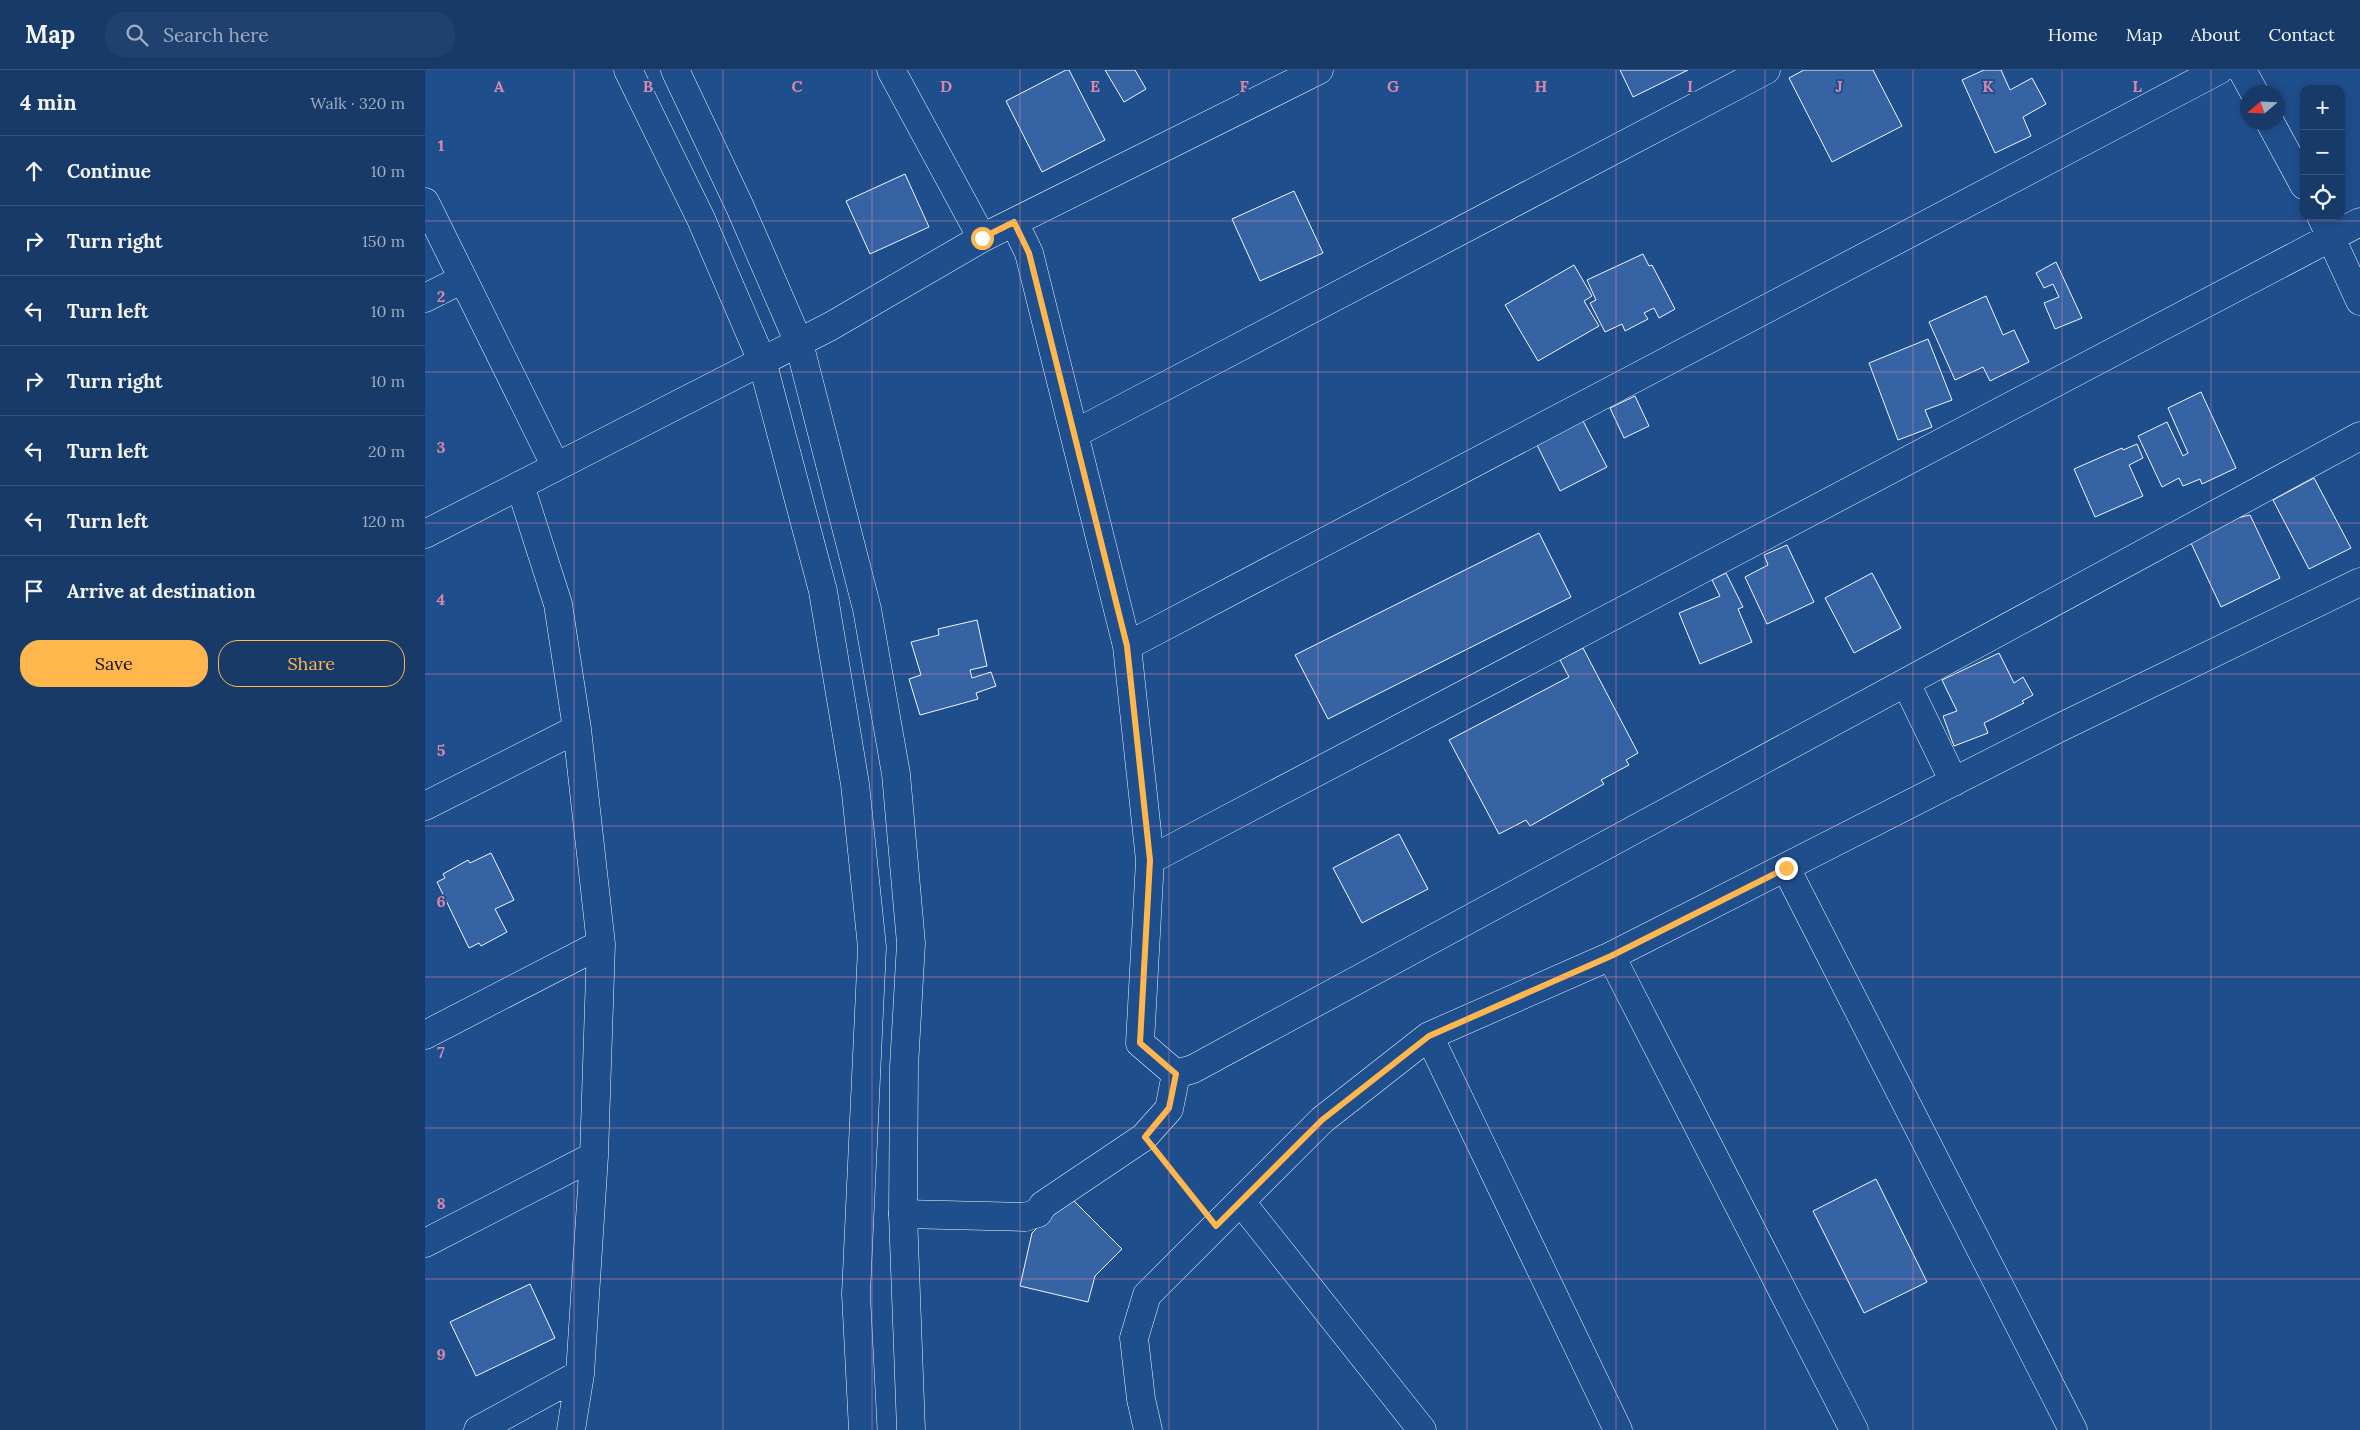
<!DOCTYPE html>
<meta charset="utf-8">
<style>
body{margin:0;font-family:Lora,serif;background:#20416f;color:#f1f3f6}
.controls{position:absolute;right:15px;top:15px;display:grid;overflow:hidden;border-radius:10px;box-shadow:0 2px 8px #0003}
.controls button{width:45px;height:45px;display:grid;place-items:center;padding:0;border:0;border-bottom:1px solid #36547d;background:#173a69;color:#f1f3f6;font:25px sans-serif}
.compass{position:absolute;left:1815px;top:15px;width:45px;height:45px;border-radius:50%;background:#173a69;box-shadow:0 2px 8px #0003;rotate:251deg}
.stop{position:absolute;width:15px;height:15px;margin:-11px;border:4px solid #ffb74d;border-radius:50%;background:#fff}
.stop.end{background:#ffb74d;border-color:#fff;box-shadow:0 1px 5px #0008}
.list{margin:0;padding:0;list-style:none}
h2{display:flex;justify-content:space-between;align-items:center;height:65px;margin:0;padding:0 20px;font-size:21px}
h2 small{font-size:16px;font-weight:400;color:#9eadc0}
.list li{display:grid;grid-template-columns:32px 1fr auto;gap:15px;align-items:center;box-sizing:border-box;height:70px;padding:0 20px;border-top:1px solid #36547d}
.list b{display:block;font-size:19px;white-space:nowrap}
.list em{font-size:16px;font-style:normal;color:#9eadc0}
.actions{display:flex;gap:10px;padding:15px 20px}
.actions a{flex:1;padding:11px 0;border:1px solid #ffb74d;border-radius:20px;text-align:center;font-size:18px;color:#ffb74d}
.actions .main{background:#ffb74d;color:#111}
.icon{flex:none;width:28px;height:28px;fill:none;stroke:currentColor;stroke-width:2;stroke-linecap:round;stroke-linejoin:round}
.map{position:relative;flex:none;width:1935px;height:1360px;overflow:hidden}
header{display:flex;align-items:center;gap:30px;box-sizing:border-box;height:70px;padding:0 25px;background:#173a69;border-bottom:1px solid #36547d}
header strong{font-size:24px}
nav{display:flex;gap:28px;margin-inline-start:auto;font-size:18px}
.search{width:350px;height:45px;background:#20416f;display:flex;align-items:center;gap:12px;box-sizing:border-box;padding:0 18px;border-radius:20px;color:#9eadc0;font-size:19px}
main{display:flex}
aside{flex:1;background:#173a69}
.map>svg:first-child{display:block}
.building{fill:#3563a3;stroke:#f2f6ff}
.lines{fill:none;stroke-linecap:round;stroke-linejoin:round}
.minor-casing{stroke:#f2f6ff;stroke-width:29}
.tertiary-casing{stroke:#f2f6ff;stroke-width:29}
.path{stroke:#b3c4dc;stroke-width:3;stroke-dasharray:4 2.5;stroke-linecap:butt}
.minor{stroke:#1f4e8c;stroke-width:28}
.tertiary{stroke:#1f4e8c;stroke-width:28}
.route{stroke:#ffb74d;stroke-width:6}
.grid{fill:none;stroke:#da87ad;stroke-width:1;stroke-opacity:0.55}
.grid-label{font-size:16px;text-anchor:middle;font-weight:bold;fill:#da87ad;stroke:#1f4e8c;stroke-width:4;stroke-linejoin:round;paint-order:stroke}
</style>
<header>
<strong>Map</strong>
<div class="search"><svg class="icon" aria-label="search" viewBox="0 0 24 24"><circle cx="10" cy="10" r="6"/><path d="M15 15l6 6"/></svg>Search here</div>
<nav><a>Home</a><a>Map</a><a>About</a><a>Contact</a></nav>
</header>
<main>
<aside>
<h2>4 min<small>Walk · 320 m</small></h2>
<ul class="list">
<li><svg class="icon" aria-label="ahead" viewBox="0 0 24 24"><path d="M12 20V5M6 11l6-6 6 6"/></svg><div><b>Continue</b></div><em>10 m</em></li>
<li><svg class="icon" aria-label="right" viewBox="0 0 24 24"><path d="M7 20v-9h11M14 6l5 5-5 5"/></svg><div><b>Turn right</b></div><em>150 m</em></li>
<li><svg class="icon" aria-label="left" viewBox="0 0 24 24"><path d="M17 20v-9H6M10 6l-5 5 5 5"/></svg><div><b>Turn left</b></div><em>10 m</em></li>
<li><svg class="icon" aria-label="right" viewBox="0 0 24 24"><path d="M7 20v-9h11M14 6l5 5-5 5"/></svg><div><b>Turn right</b></div><em>10 m</em></li>
<li><svg class="icon" aria-label="left" viewBox="0 0 24 24"><path d="M17 20v-9H6M10 6l-5 5 5 5"/></svg><div><b>Turn left</b></div><em>20 m</em></li>
<li><svg class="icon" aria-label="left" viewBox="0 0 24 24"><path d="M17 20v-9H6M10 6l-5 5 5 5"/></svg><div><b>Turn left</b></div><em>120 m</em></li>
<li><svg class="icon" aria-label="arrive" viewBox="0 0 24 24"><path d="M6 21V4h12l-3 4 3 4H6"/></svg><div><b>Arrive at destination</b></div></li>
</ul>
<div class="actions"><a class="main">Save</a><a>Share</a></div>
</aside>
<div class="map">
<svg width="1935" height="1360" viewBox="0 0 1935 1360">
<rect width="100%" height="100%" fill="#1f4e8c"/>
<path class="building" d="M641 0H644L680 70 617 102 581 31Z
M680 0H710L721 19 699 32Z
M1195 0H1263L1208 27Z
M1379 0H1448L1477 56 1407 92 1364 8Z
M1559 0H1576L1585 20 1607 8 1621 34 1598 47 1606 66 1570 83 1537 10Z
M480 104 504 157 445 184 421 131Z
M869 121 898 183 835 211 807 149Z
M1218 184 1224 196 1227 195 1250 239 1234 248 1229 238 1219 243 1223 249 1200 261 1197 254 1180 262 1165 233 1171 230 1162 210Z
M1631 192 1657 248 1630 259 1619 233 1634 227 1628 214 1619 218 1611 203Z
M1149 195 1167 226 1159 231 1174 256 1113 291 1080 235Z
M1561 226 1578 265 1589 260 1604 292 1565 311 1558 297 1530 310 1504 252Z
M1503 269 1527 330 1500 340 1507 357 1473 370 1444 293Z
M1776 322 1811 398 1777 414 1775 409 1758 416 1754 408 1737 417 1713 366 1742 352 1758 386 1763 383 1743 338Z
M1210 326 1224 356 1199 368 1185 338Z
M1158 351 1182 397 1135 421 1112 375Z
M1712 374 1718 388 1704 395 1718 426 1670 447 1649 399 1697 378 1698 380Z
M1889 408 1926 478 1884 499 1848 430Z
M1825 445 1855 508 1796 537 1766 473 1790 453Z
M1114 463 1146 527 903 649 870 585Z
M1362 475 1389 532 1342 554 1320 507 1343 495 1339 485Z
M1301 503 1318 537 1313 539 1327 572 1275 594 1254 543 1295 526 1287 510Z
M1447 503 1476 558 1429 583 1400 528Z
M552 550 562 596 545 600 547 608 566 602 571 616 551 623 553 629 495 645 484 609 496 605 486 572 514 565 513 559Z
M1158 578 1213 683 1201 690 1204 695 1176 710 1179 714 1105 756 1101 750 1074 764 1024 670 1144 607 1135 590Z
M1574 583 1589 613 1598 607 1608 625 1597 631 1599 633 1559 653 1563 663 1529 676 1518 646 1532 641 1517 610Z
M974 764 1003 819 937 853 908 798Z
M66 783 89 830 70 839 82 862 56 876 54 873 44 878 12 812 20 808 18 804 43 790 45 793Z
M1451 1109 1502 1212 1439 1243 1388 1141Z
M644 1126 697 1179 670 1206 663 1232 595 1216 607 1163Z
M105 1214 130 1268 51 1306 25 1252Z"/>
<g class="lines">
<g class="minor-casing">
<path id="minor" d="M466 0 557 168
M1817 0 1829 22
M1845 52 1879 115
M0 132 131 397
M1896 146 1935 231
M589 152 604 183 702 576 725 790 715 973 751 1004
M0 228 38 209
M649 364 1341 0
M95 415 133 534 152 659 176 874 169 1086 155 1304 146 1360
M0 464 406 256 557 168 894 0
M702 576 1794 0
M1481 613 1529 712
M0 736 152 659
M725 790 1935 152
M1361 798 1648 1360
M1186 886 1429 1360
M0 965 176 874
M1004 966 1193 1360
M751 1004 768 999 1935 366
M816 1132 997 1360
M478 1144 600 1147 613 1143 618 1135 719 1067 744 1039 751 1004
M0 1173 169 1086
M53 1360 155 1304
M723 1360 716 1329 709 1268 722 1225 897 1050 1004 966 1186 886 1634 658 1935 512"/>
</g>
<g class="tertiary-casing">
<path id="tertiary" d="M203 0 276 149 337 291 398 521 430 714 447 877 431 1224 438 1360
M250 0 315 137 374 273 442 539 471 704 486 873 479 997 478 1144 486 1360"/>
</g>
<path class="path" d="M740 1093 770 1131"/>
<use href="#minor" class="minor"/>
<use href="#tertiary" class="tertiary"/>
</g>
<g class="lines">
<path class="route" d="M557 168 589 152 604 183 702 576 725 790 715 973 751 1004 744 1038 720 1067 791 1156 897 1050 1004 966 1186 886 1361 798"/>
</g>
<path class="grid" d="M149 0V1360M298 0V1360M447 0V1360M595 0V1360M744 0V1360M893 0V1360M1042 0V1360M1191 0V1360M1340 0V1360M1488 0V1360M1637 0V1360M1786 0V1360M0 151H1935M0 302H1935M0 453H1935M0 604H1935M0 756H1935M0 907H1935M0 1058H1935M0 1209H1935"/>
<g class="grid-label">
<text x="74" y="22">A</text>
<text x="223" y="22">B</text>
<text x="372" y="22">C</text>
<text x="521" y="22">D</text>
<text x="670" y="22">E</text>
<text x="819" y="22">F</text>
<text x="968" y="22">G</text>
<text x="1116" y="22">H</text>
<text x="1265" y="22">I</text>
<text x="1414" y="22">J</text>
<text x="1563" y="22">K</text>
<text x="1712" y="22">L</text>
<text x="16" y="81">1</text>
<text x="16" y="232">2</text>
<text x="16" y="383">3</text>
<text x="16" y="535">4</text>
<text x="16" y="686">5</text>
<text x="16" y="837">6</text>
<text x="16" y="988">7</text>
<text x="16" y="1139">8</text>
<text x="16" y="1290">9</text>
</g>
</svg>
<div class="controls">
<button>+</button>
<button>−</button>
<button><svg class="icon" aria-label="locate" viewBox="0 0 24 24"><circle cx="12" cy="12" r="6"/><path d="M12 2v4M12 18v4M2 12h4M18 12h4"/></svg></button>
</div>
<svg class="compass" viewBox="-18 -18 36 36"><path d="M0-13l5 13h-10z" fill="#e53935"/><path d="M0 13l5-13h-10z" fill="#9eadc0"/></svg>
<div class="stop" style="left:557px;top:168px"></div>
<div class="stop end" style="left:1361px;top:798px"></div>
</div>
</main>
